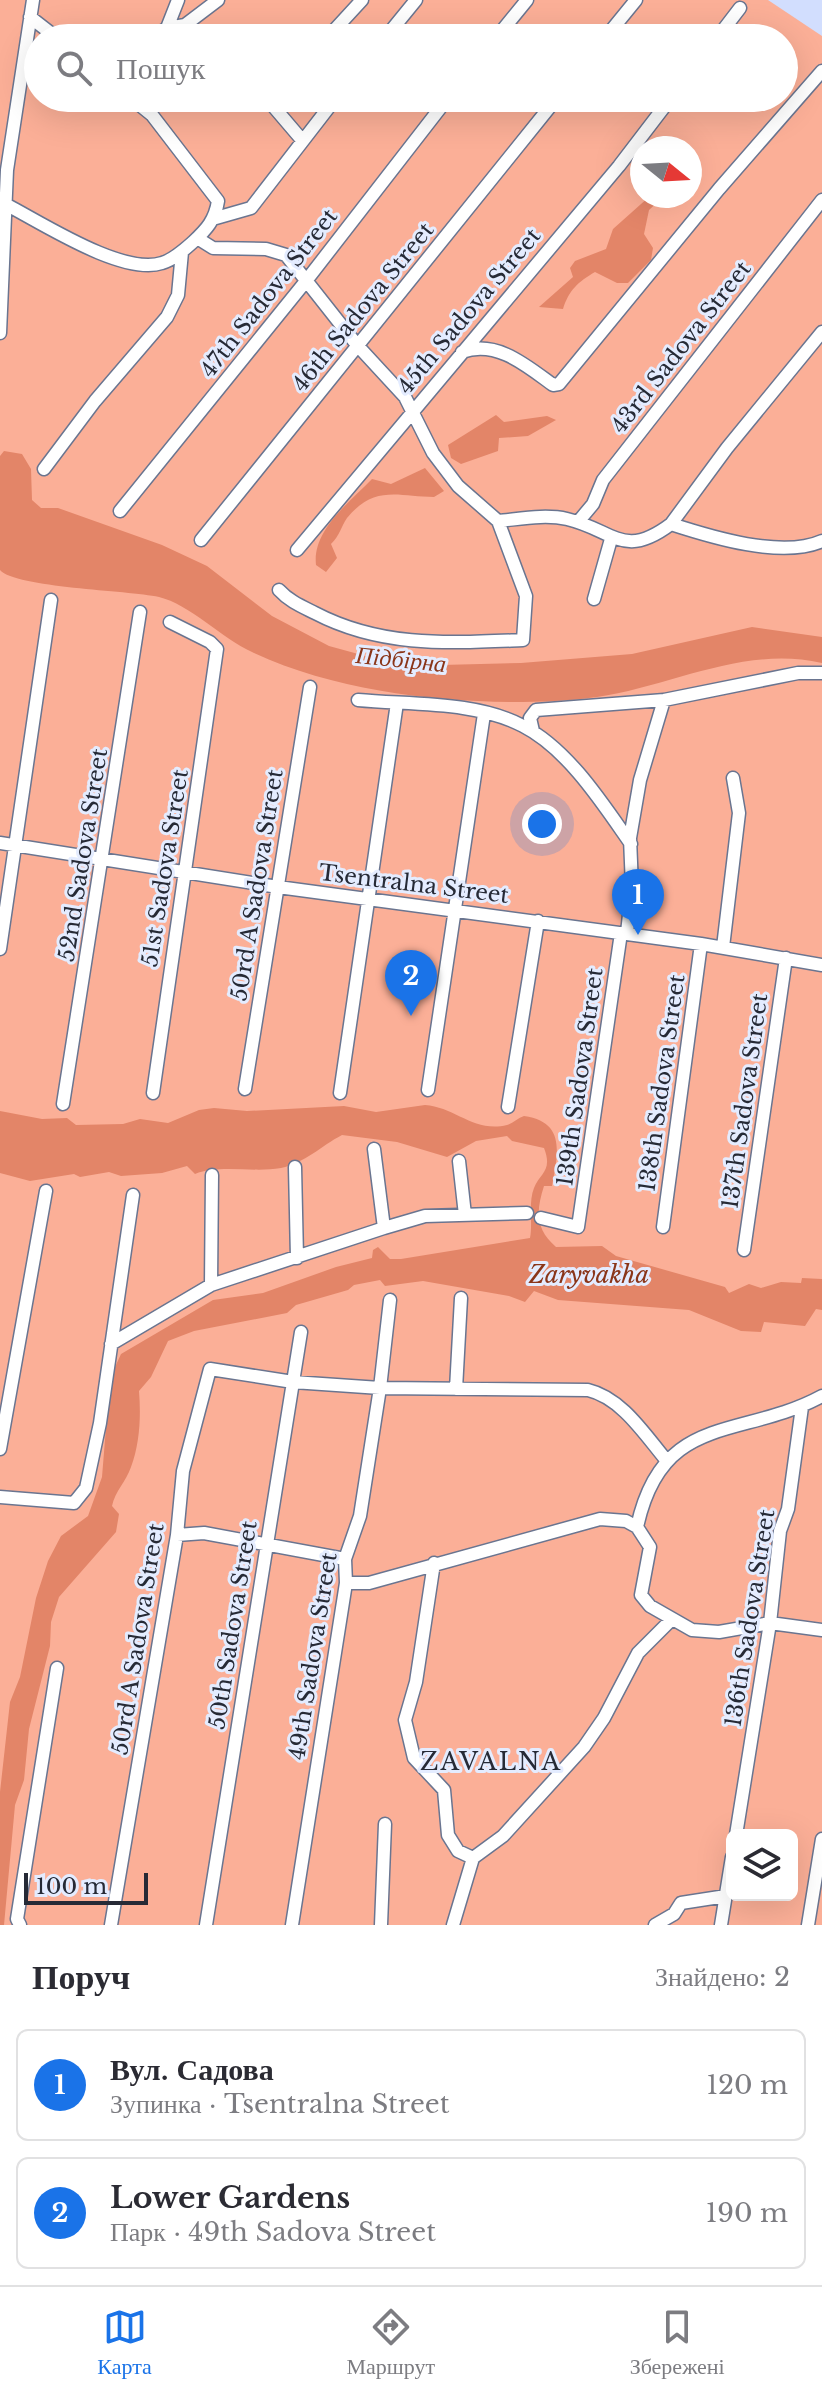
<!DOCTYPE html>
<html lang="uk">
<meta charset="utf-8">
<style>
body{margin:0;font-family:"Libre Baskerville",serif;background:#f7f7f7;color:#2b2b33}
.controls{position:absolute;right:24px;bottom:24px;display:grid;overflow:hidden;border-radius:12px;box-shadow:0 8px 32px #0002}
.controls button{width:72px;height:72px;display:grid;place-items:center;padding:0;border:0;border-bottom:2px solid #e1e1e2;background:#fff;color:#2b2b33;font:40px sans-serif}
.compass{position:absolute;left:630px;top:136px;width:72px;height:72px;border-radius:50%;background:#fff;box-shadow:0 8px 32px #0002;rotate:108deg}
.scale{position:absolute;left:24px;bottom:20px;width:124px;box-sizing:border-box;padding-left:8px;border:4px solid #262a36;border-top:0;font-size:22px;line-height:28px;white-space:nowrap;color:#262a36;-webkit-text-stroke:6px #e4ecff;paint-order:stroke}
.you{position:absolute;left:542px;top:824px;width:28px;height:28px;margin:-20px;border:6px solid #fff;border-radius:50%;background:#1a73e8;box-shadow:0 0 0 12px #1a73e833}
.badge{display:grid;place-items:center;width:52px;height:52px;border-radius:50%;background:#1a73e8;color:#fff;font-size:26px;font-weight:700}
.pin{position:absolute;translate:-50% -66px;filter:drop-shadow(0 2px 4px #0008)}
.pin::after{content:'';position:absolute;top:42px;width:28px;height:24px;background:inherit;clip-path:polygon(0 0,100% 0,50% 100%)}
.list{margin:0;padding:0;list-style:none}
h2{display:flex;justify-content:space-between;align-items:center;height:104px;margin:0;padding:0 32px;font-size:34px}
h2 small{font-size:26px;font-weight:400;color:#7c7c81}
.list li{display:grid;grid-template-columns:52px 1fr auto;gap:24px;align-items:center;box-sizing:border-box;height:112px;margin:0 16px 16px;padding:0 16px;border:2px solid #e1e1e2;border-radius:12px}
.list b{display:block;font-size:30px;white-space:nowrap}
.list p{margin:0;font-size:26px;white-space:nowrap;color:#7c7c81}
.list em{font-size:26px;font-style:normal;color:#7c7c81}
.icon{flex:none;width:44px;height:44px;fill:none;stroke:currentColor;stroke-width:2;stroke-linecap:round;stroke-linejoin:round}
.map{position:relative;flex:none;width:822px;height:1925px;overflow:hidden}
.search{position:absolute;background:#fff;box-shadow:0 8px 32px #0002;left:24px;right:24px;top:24px;height:88px;display:flex;align-items:center;gap:20px;box-sizing:border-box;padding:0 28px;border-radius:44px;color:#7c7c81;font-size:30px}
.sheet{height:360px;background:#fff}
nav{display:flex;justify-content:space-around;align-items:center;box-sizing:border-box;height:112px;border-top:2px solid #e1e1e2;background:#fff;font-size:22px;color:#7c7c81}
nav a{display:grid;justify-items:center;gap:4px}
nav .on{color:#1a73e8}
.map>svg:first-child{display:block}
.green{fill:#fbaf97;fill-rule:evenodd}
.water{fill:#e38568}
.lines{fill:none;stroke-linecap:round;stroke-linejoin:round}
.minor-casing{stroke:#6a7590;stroke-width:15}
.minor{stroke:#fff;stroke-width:12}
.labels{text-anchor:middle;dominant-baseline:central;stroke-width:6;stroke-linejoin:round;paint-order:stroke}
.street-label{font-size:22px;fill:#262a36;stroke:#e4ecff}
.water-label{font-size:24px;font-style:italic;fill:#8a3519;stroke:#e4ecff}
.neighbourhood-label{font-size:24px;letter-spacing:2px;fill:#262a36;stroke:#e4ecff}
</style>
<div class="map">
<svg width="822" height="1925" viewBox="0 0 822 1925">
<rect width="100%" height="100%" fill="#d2defe"/>
<path class="green" d="M0 0H768L822 36V1925H0ZM38 38H784V98H38ZM642 148H690V196H642ZM732 1835H792V1895H732Z"/>
<path class="water" d="M650 196H664L649 210 644 234 653 248 651 260 628 283H617L595 272C578 282 569 290 563 309L539 307 573 277 570 268 575 261 606 249 613 229Z
M496 415 504 422 547 416 556 420 528 436 499 438 498 451 461 464 451 458 448 445Z
M4 451 22 454 31 469 32 500 41 508H58L162 545 207 566 272 616 329 646 402 666 521 663 632 654 752 627 822 637V663C744 645 672 686 597 697 570 701 540 702 512 702 426 701 331 689 252 652 223 639 189 604 159 597 127 590 16 588 0 570V456Z
M425 468 444 491 434 497C399 497 375 484 347 518 341 527 340 535 331 544L337 558 326 572 316 565C312 530 350 502 372 479L391 484Z
M425 1105C455 1107 474 1133 507 1125 513 1123 518 1118 524 1116 566 1122 558 1153 552 1186H544C536 1211 535 1229 556 1247L602 1246 616 1256 725 1287 729 1293 749 1284 761 1288 781 1282 801 1283 802 1278 822 1279V1310L816 1309 805 1326 764 1322 761 1332 741 1331 689 1310 558 1300 534 1291 525 1302 509 1296 423 1281 385 1286 380 1280 354 1285 348 1290 296 1305 287 1313 194 1331 168 1341 151 1377 139 1391C141 1416 140 1443 131 1467 126 1482 115 1491 112 1506L119 1514 116 1532 59 1597 51 1622 50 1646 29 1729 24 1780 15 1805 4 1925H0V1792L10 1702 20 1677 36 1598 48 1561 61 1536 88 1516 102 1477 110 1378 121 1354 213 1300 263 1293 336 1267 372 1258 373 1250 378 1247 390 1259H401L530 1238C533 1222 528 1203 534 1188 540 1173 553 1171 544 1148L512 1141 507 1136 476 1141 447 1157 397 1142 342 1135C321 1146 305 1163 281 1168 253 1173 219 1164 195 1174L187 1166 162 1173 121 1176 109 1172 80 1177 74 1174 30 1181 0 1173V1111L42 1119 67 1118 76 1125 123 1124 140 1119 168 1123 199 1110 214 1108 247 1111 344 1106 376 1112Z"/>
<g class="lines">
<g class="minor-casing">
<path id="minor" d="M30 17 57 38
M167 28 185 25 218 0
M152 38 167 28 178 0
M327 38 362 0
M385 38 416 0
M496 38 527 0
M605 38 636 0
M717 38 740 8
M273 106 302 140
M7 205C42 223 123 276 162 263 173 260 184 250 193 242 207 229 215 220 218 201L152 115 131 98
M216 218 251 208 336 98
M197 238 213 248 266 249 286 255 357 345 405 397 433 453 458 486 498 521C520 519 545 514 567 519 614 530 623 560 671 524 711 537 782 559 822 541
M0 333 7 170 33 0
M462 352C496 339 527 366 553 385L559 384 719 189 822 71
M44 469 95 401 167 317 178 295 182 252
M120 511 306 281 448 98
M578 522 593 504 603 480 822 200
M671 524 727 448 822 332
M201 540 557 98
M297 550 619 166 671 98
M279 590C289 601 301 606 315 613 382 648 450 643 523 640L526 596 498 521
M594 599 611 539
M358 700C411 705 476 701 523 726 568 749 603 804 631 844
M533 731 530 718 536 710 664 700 798 673H822
M0 843 278 887 701 944 822 965
M627 933 632 887 630 838 640 780 664 700
M723 947 739 813 733 778
M0 949 51 600
M245 1089 310 687
M428 1090 484 714
M153 1093 217 649 210 642 170 622
M340 1093 397 703
M63 1104 140 612
M508 1107 538 921
M374 1149 384 1228
M459 1161 465 1215
M295 1167 297 1258
M541 1218 578 1227 621 933
M663 1227 701 944
M744 1250 786 958
M211 1285 212 1175
M111 1344 211 1285 384 1228 425 1216 527 1213
M456 1389 461 1298
M822 1396C741 1440 662 1411 637 1527L650 1547 641 1595 650 1606 692 1630 719 1632 770 1623 822 1630
M0 1449 46 1191
M0 1497 74 1503 86 1488 100 1423 133 1195
M177 1535 204 1533 345 1559
M434 1563 416 1682 405 1720 414 1758 444 1790 448 1835 458 1851 473 1858
M346 1583H369L600 1519 626 1521 637 1527
M736 1835 770 1623 780 1531 788 1509 802 1407
M473 1858 503 1836 584 1747 604 1718 638 1653 671 1620
M20 1925 17 1919 57 1668
M111 1925 177 1535 183 1471 210 1369 293 1382 380 1388 588 1390C622 1398 645 1435 667 1461
M206 1925 301 1332
M292 1925 346 1583 345 1559 360 1516 380 1388 390 1300
M381 1925 385 1824
M453 1925 473 1858
M655 1925 674 1914 681 1903 726 1896
M721 1925 732 1857
M808 1925 822 1839"/>
</g>
<use href="#minor" class="minor"/>
</g>
<g class="labels">
<g class="street-label">
<text transform="translate(269 293) rotate(-52)">47th Sadova Street</text>
<text transform="translate(363 307) rotate(-51)">46th Sadova Street</text>
<text transform="translate(469 311) rotate(-50)">45th Sadova Street</text>
<text transform="translate(681 347) rotate(-52)">43rd Sadova Street</text>
<text transform="translate(83 855) rotate(-81)">52nd Sadova Street</text>
<text transform="translate(165 868) rotate(-81)">51st Sadova Street</text>
<text transform="translate(414 884) rotate(7)">Tsentralna Street</text>
<text transform="translate(257 885) rotate(-81)">50rd A Sadova Street</text>
<text transform="translate(580 1077) rotate(-82)">139th Sadova Street</text>
<text transform="translate(662 1083) rotate(-82)">138th Sadova Street</text>
<text transform="translate(745 1101) rotate(-82)">137th Sadova Street</text>
<text transform="translate(750 1618) rotate(-81)">136th Sadova Street</text>
<text transform="translate(233 1625) rotate(-81)">50th Sadova Street</text>
<text transform="translate(138 1639) rotate(-81)">50rd A Sadova Street</text>
<text transform="translate(313 1656) rotate(-81)">49th Sadova Street</text>
</g>
<g class="water-label">
<text transform="translate(401 659) rotate(6)">Підбірна</text>
<text x="589" y="1274">Zaryvakha</text>
</g>
<g class="neighbourhood-label">
<text x="491" y="1761">ZAVALNA</text>
</g>
</g>
</svg>
<div class="controls">
<button><svg class="icon" aria-label="layers" viewBox="0 0 24 24"><path d="M12 4l9 5-9 5-9-5zM3 14l9 5 9-5"/></svg></button>
</div>
<svg class="compass" viewBox="-18 -18 36 36"><path d="M0-13l5 13h-10z" fill="#e53935"/><path d="M0 13l5-13h-10z" fill="#7c7c81"/></svg>
<div class="scale">100 m</div>
<div class="you"></div>
<div class="pin badge" style="left:638px;top:935px">1</div>
<div class="pin badge" style="left:411px;top:1016px">2</div>
<div class="search"><svg class="icon" aria-label="search" viewBox="0 0 24 24"><circle cx="10" cy="10" r="6"/><path d="M15 15l6 6"/></svg>Пошук</div>
</div>
<section class="sheet">
<h2>Поруч<small>Знайдено: 2</small></h2>
<ul class="list">
<li><span class="badge">1</span><div><b>Вул. Садова</b><p>Зупинка · Tsentralna Street</p></div><em>120 m</em></li>
<li><span class="badge">2</span><div><b>Lower Gardens</b><p>Парк · 49th Sadova Street</p></div><em>190 m</em></li>
</ul>
</section>
<nav>
<a class="on"><svg class="icon" aria-label="map" viewBox="0 0 24 24"><path d="M3 6l6-2 6 2 6-2v14l-6 2-6-2-6 2zM9 4v14M15 6v14"/></svg>Карта</a>
<a><svg class="icon" aria-label="directions" viewBox="0 0 24 24"><path d="M12 3l9 9-9 9-9-9zM9 14v-3h6M13 9l2 2-2 2"/></svg>Маршрут</a>
<a><svg class="icon" aria-label="saved" viewBox="0 0 24 24"><path d="M7 4h10v16l-5-4-5 4z"/></svg>Збережені</a>
</nav>
